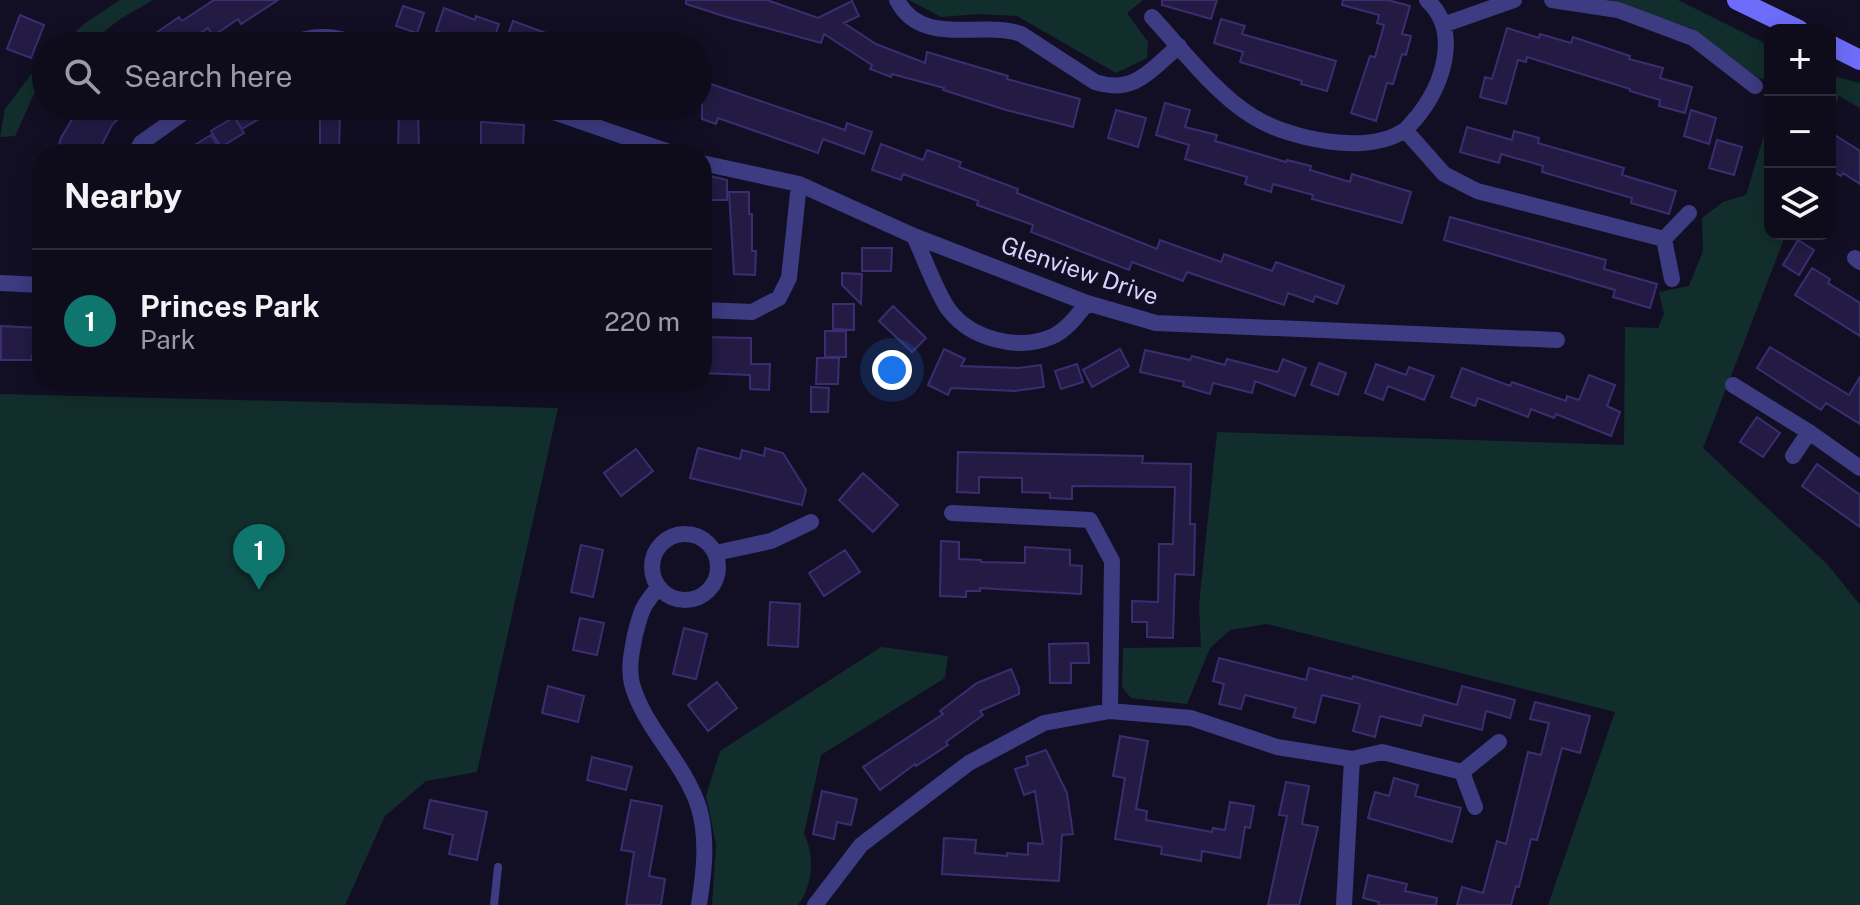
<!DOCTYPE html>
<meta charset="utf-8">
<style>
body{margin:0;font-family:"Public Sans",sans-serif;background:#1c1928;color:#f1f3f6}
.controls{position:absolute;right:24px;top:24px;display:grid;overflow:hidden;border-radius:16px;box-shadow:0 4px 20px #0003}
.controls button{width:72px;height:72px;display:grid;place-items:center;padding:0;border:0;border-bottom:2px solid #2e2b3a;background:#0e0b1b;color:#f1f3f6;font:40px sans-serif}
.you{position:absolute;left:892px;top:370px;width:28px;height:28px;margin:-20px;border:6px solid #fff;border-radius:50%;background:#1a73e8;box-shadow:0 0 0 12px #1a73e833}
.badge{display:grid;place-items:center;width:52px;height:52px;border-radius:50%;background:#0f766e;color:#fff;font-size:26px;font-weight:700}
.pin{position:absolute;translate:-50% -66px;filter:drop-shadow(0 2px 4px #0008)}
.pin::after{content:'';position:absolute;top:42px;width:28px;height:24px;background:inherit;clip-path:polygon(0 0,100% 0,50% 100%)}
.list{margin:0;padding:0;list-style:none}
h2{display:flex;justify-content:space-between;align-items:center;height:104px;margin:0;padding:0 32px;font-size:34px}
h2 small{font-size:26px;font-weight:400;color:#9b9ba3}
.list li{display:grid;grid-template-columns:52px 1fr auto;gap:24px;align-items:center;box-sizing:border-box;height:144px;padding:0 32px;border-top:2px solid #2e2b3a}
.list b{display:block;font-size:30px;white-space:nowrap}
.list p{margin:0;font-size:26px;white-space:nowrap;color:#9b9ba3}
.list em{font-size:26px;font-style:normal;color:#9b9ba3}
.icon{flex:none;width:44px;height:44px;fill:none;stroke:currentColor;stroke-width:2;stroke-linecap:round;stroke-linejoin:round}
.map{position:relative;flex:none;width:1860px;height:905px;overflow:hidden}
.search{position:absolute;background:#0e0b1b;box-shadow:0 4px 20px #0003;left:32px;top:32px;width:680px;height:88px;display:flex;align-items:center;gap:20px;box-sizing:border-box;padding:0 28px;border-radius:44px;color:#9b9ba3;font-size:30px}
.panel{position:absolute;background:#0e0b1b;box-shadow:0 4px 20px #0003;left:32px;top:144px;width:680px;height:248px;border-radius:32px}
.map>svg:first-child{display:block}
.green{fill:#122e2c}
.building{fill:#231b44;stroke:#3a2e70;stroke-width:2}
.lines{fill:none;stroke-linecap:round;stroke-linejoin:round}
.lane{stroke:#3d3b82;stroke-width:8}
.street{stroke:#3d3b82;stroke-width:16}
.secondary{stroke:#6e6dfb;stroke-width:20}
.labels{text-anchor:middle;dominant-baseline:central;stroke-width:8;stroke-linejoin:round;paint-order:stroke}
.street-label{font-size:24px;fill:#d7d3fe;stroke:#120f24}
</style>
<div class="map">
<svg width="1860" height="905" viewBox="0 0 1860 905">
<rect width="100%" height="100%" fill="#120f24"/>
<path class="green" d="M120 0H153L120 19 86 46H60L84 24Z
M909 0H1143L1127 13 1148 42 1147 58 1116 73 1017 16 979 14 941 17Z
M1608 0H1678L1770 46V80L1758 78 1691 28Z
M46 59V82L35 92 15 136 0 137 5 109 33 72Z
M1830 75 1860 83V108L1839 96 1830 120Z
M1770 115V234H1786L1703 448 1828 565 1860 605V905H1548L1615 712 1267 624 1230 630 1210 648 1187 704 1131 698 1122 687 1123 648 1201 647 1199 605 1217 432 1624 445 1625 327 1658 328 1664 314 1659 292 1689 286 1703 251 1702 218 1723 202 1746 195Z
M0 394 558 408 477 772 426 781 385 816 345 905H0Z
M881 647 948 656 945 678 821 755 804 834C815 856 813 885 798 905H712L716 844 706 796 720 751Z"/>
<path class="building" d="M214 0H278L241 24 238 19 213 36 208 28 182 46H137L179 17 182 21Z
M686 0H767L818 18 852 1 859 16 844 23 876 44 925 63 927 52 1008 76 1007 79 1080 99 1073 127 1006 110 943 90 944 88 892 74 891 77 870 69 872 65 824 34 821 43 730 18 686 4Z
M1162 0H1217L1211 19 1162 5Z
M1343 0H1388L1410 6 1402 34 1411 36 1406 55 1402 54 1393 84 1387 83 1376 121 1351 113 1370 56 1375 57 1384 25 1377 23 1379 15 1342 5Z
M403 6 424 13 417 33 396 26Z
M444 8 475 20 476 16 499 24 492 45 458 33 456 38 436 31Z
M20 15 44 25 31 58 7 49Z
M1221 19 1245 26 1242 34 1336 61 1327 91 1301 84 1302 81 1240 62 1243 52 1214 43Z
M513 21 576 44 575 46H515L505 43Z
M1507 28 1539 38 1540 34 1571 43 1573 37 1630 56 1629 59 1663 68 1660 78 1692 87 1685 113 1659 106 1660 100 1630 91V89L1527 57 1526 62 1518 60 1506 104 1480 97 1485 77 1492 79Z
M702 81 845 130 847 123 872 132 864 154 823 139 818 153 718 118 716 124 702 119Z
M1165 103 1190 110 1185 127 1217 135 1215 141 1286 162 1287 160 1311 166 1310 170 1350 182 1352 174 1411 192 1402 223 1312 199 1313 195 1273 184 1271 192 1245 184 1247 177 1185 159 1189 145 1156 135Z
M80 106H132L112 125 97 154H56L61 138Z
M244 106H281L242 129 232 113Z
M320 106H337V112H340L339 154H320Z
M399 106H418L419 154H398Z
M1116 110 1146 118 1138 147 1108 138Z
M1691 110 1716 118 1709 144 1684 136Z
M234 117 244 133 221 147 211 131Z
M481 122 524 125 523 145H500V154H481Z
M1467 127 1512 140 1514 131 1539 138 1538 143 1624 168 1622 175 1676 191 1669 214 1631 203 1632 198 1542 172 1543 166 1501 154 1499 163 1460 152Z
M1830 132 1860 151V184L1843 173 1841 176 1830 170Z
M211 135 223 154H180Z
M1717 140 1742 147 1734 175 1709 168Z
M881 144 923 160 927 150 961 162 959 167 1018 189 1017 193 1157 249 1160 240 1221 262 1224 254 1272 271 1276 262 1344 286 1337 304 1315 296 1313 302 1288 293 1284 305 1187 272 1183 281 1132 262 1129 270 1031 232 1033 225 977 205 978 201 903 174 901 180 872 170Z
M702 174 727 180V200H702Z
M729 192H749V214H752V251H756L755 275 734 274Z
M1450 217 1606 260 1604 269 1657 284 1650 308 1613 297 1615 290 1444 240Z
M1798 240 1814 250 1799 275 1783 265Z
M862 248H892L891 271H862Z
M1812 268 1830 279 1828 283 1860 303V336L1795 295Z
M842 273 862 274 861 304 842 285Z
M833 304H854V330L833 329Z
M893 306 926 338 912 352 879 321Z
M1 326 41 328V356H32V360H1Z
M825 331H846V357H825Z
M702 337 751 338V364H770L769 390 750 389V375L702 373Z
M1770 347 1849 395 1860 377V424L1826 403 1821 410 1757 368Z
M944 349 965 359 961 366 1018 368 1041 365 1044 387 1015 391 951 388 948 395 928 385Z
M1120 349 1129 366 1092 387 1083 370Z
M1145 350 1190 360 1192 356 1225 365 1227 359 1278 372 1283 359 1306 368 1295 396 1255 381 1252 393 1213 383 1210 394 1183 386 1184 382 1140 372Z
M817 358H839L838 384H816Z
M1319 363 1346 373 1338 395 1311 385Z
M1077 364 1083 382 1061 389 1055 371Z
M1376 364 1406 375 1409 367 1434 376 1424 400 1388 386 1383 400 1365 393Z
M1462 368 1510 386 1512 382 1566 401 1567 396 1579 400 1589 375 1615 385 1607 406 1620 412 1611 436 1556 414 1554 418 1531 409 1528 417 1478 398 1475 406 1451 397Z
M811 387 829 388 828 412H811Z
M1757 417 1780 433 1763 457 1740 442Z
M698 448 740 459 742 450 764 456 765 448 783 453 806 490 802 505 690 478Z
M636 449 653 471 621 496 604 473Z
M958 452 1143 456 1142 463 1191 464 1190 524H1195L1194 575 1175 574 1173 638 1147 637V622H1132V601L1158 602 1159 544H1173L1175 487 1072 486V499L1050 498V493L1022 492V478L979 477V493L957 492Z
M1817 464 1860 495V527L1802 486Z
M863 473 898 505 873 532 839 500Z
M941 541 959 542V559L981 560V562L1025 563V547L1070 550V565L1082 566 1081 594 980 588V591H966V597L940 596Z
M581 545 603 550 593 597 571 592Z
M845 550 860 572 824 596 809 573Z
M770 602 800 604 798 647 768 645Z
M580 618 604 623 597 655 573 650Z
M684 628 707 634 696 679 673 674Z
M1088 643 1089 663H1071V683H1050L1049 644Z
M1219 658 1306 680 1309 668 1352 679 1353 676 1457 705 1462 686 1515 700 1510 718 1486 711 1482 730 1424 715 1421 726 1380 716 1375 737 1353 731 1360 704 1322 695 1315 723 1293 717 1296 708 1245 695 1241 709 1219 704 1224 684 1213 681Z
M1011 669 1019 688V694L980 711 983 715 946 742 948 745 916 766 915 764 880 790 863 767 943 714 940 711 977 683Z
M717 682 737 708 708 731 688 705Z
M548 686 584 696 578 722 542 713Z
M1535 702 1590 716 1580 753 1562 748 1537 840 1531 839 1519 887 1516 886 1511 905H1457L1462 887 1483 893 1497 841 1506 844 1528 752 1541 755 1549 723 1530 719Z
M1120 736 1148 741 1136 809 1147 811 1146 820 1212 832 1213 828 1225 830 1230 802 1254 806 1250 828 1245 827 1240 858 1202 851 1201 861 1161 854 1162 847 1115 839 1125 778 1113 776Z
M1046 750 1067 793 1073 834 1062 835 1059 881 942 874 944 838 976 840 975 853 1007 856V853L1028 855V843L1043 844 1035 791 1024 795 1015 769 1028 765 1026 757Z
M592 757 632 767 626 790 587 780Z
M1394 778 1418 785 1415 796 1461 808 1452 842 1368 818 1375 792 1389 796Z
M1286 782 1309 786 1302 824 1318 827 1299 905H1268L1287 816 1279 815Z
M822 791 857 799 851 825 837 822 834 839 813 834Z
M430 800 487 812 477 860 449 854 453 835 424 828Z
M631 800 662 806 649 876 665 879 661 905H626L634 852 621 850Z
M1368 875 1407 884 1405 891 1437 898 1436 905H1378L1379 902 1363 898Z"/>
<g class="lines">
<path class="lane" d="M494 905 498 867"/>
<path class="street" d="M897 0C922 48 979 20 1021 34L1095 82C1135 95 1151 69 1179 46
M1552 0 1618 10 1693 38 1755 86
M1152 17C1181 48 1215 93 1252 116 1288 139 1367 156 1405 130 1409 127 1413 121 1417 117 1442 86 1462 32 1427 0
M1443 25 1514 0
M287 46C314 32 337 36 364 46
M536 106 675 154
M1405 130 1444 174 1477 191 1664 239
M135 154 141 143 193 106
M702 163 799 184 914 236 1087 303 1156 323 1557 340
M914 236C924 257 936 292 949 310 971 339 1018 351 1051 337 1066 331 1078 315 1087 303
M1855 258 1860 262
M1672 279 1664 239 1689 213
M0 283 42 285
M702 310 752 312 779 298 789 278 799 184
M1733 385 1809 432 1860 468
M1793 456 1809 432
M952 513 1090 520 1112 561 1110 711
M652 567a33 33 0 1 1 66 0a33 33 0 1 1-66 0Z
M716 553 771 541 811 522
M659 587C642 606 641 611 635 635 632 650 628 668 632 684 644 728 685 763 699 808 708 840 704 872 699 905
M1475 807 1462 772 1499 742
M815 905 861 845 969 763 1044 723 1110 711 1191 718 1277 747 1352 759 1382 752 1462 772
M1344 905 1352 759"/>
<path class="secondary" d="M1737 0 1799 30
M1830 45 1860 60"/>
</g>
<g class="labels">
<g class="street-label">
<text transform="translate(1080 270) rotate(19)">Glenview Drive</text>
</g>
</g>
</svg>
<div class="controls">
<button>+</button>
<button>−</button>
<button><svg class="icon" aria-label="layers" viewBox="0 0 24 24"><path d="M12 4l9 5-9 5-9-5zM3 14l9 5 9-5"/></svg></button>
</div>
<div class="you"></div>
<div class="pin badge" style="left:259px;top:590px">1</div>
<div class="search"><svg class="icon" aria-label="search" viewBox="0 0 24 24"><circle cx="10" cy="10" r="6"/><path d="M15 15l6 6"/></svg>Search here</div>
<section class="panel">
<h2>Nearby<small></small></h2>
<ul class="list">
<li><span class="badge">1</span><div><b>Princes Park</b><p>Park</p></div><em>220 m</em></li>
</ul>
</section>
</div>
